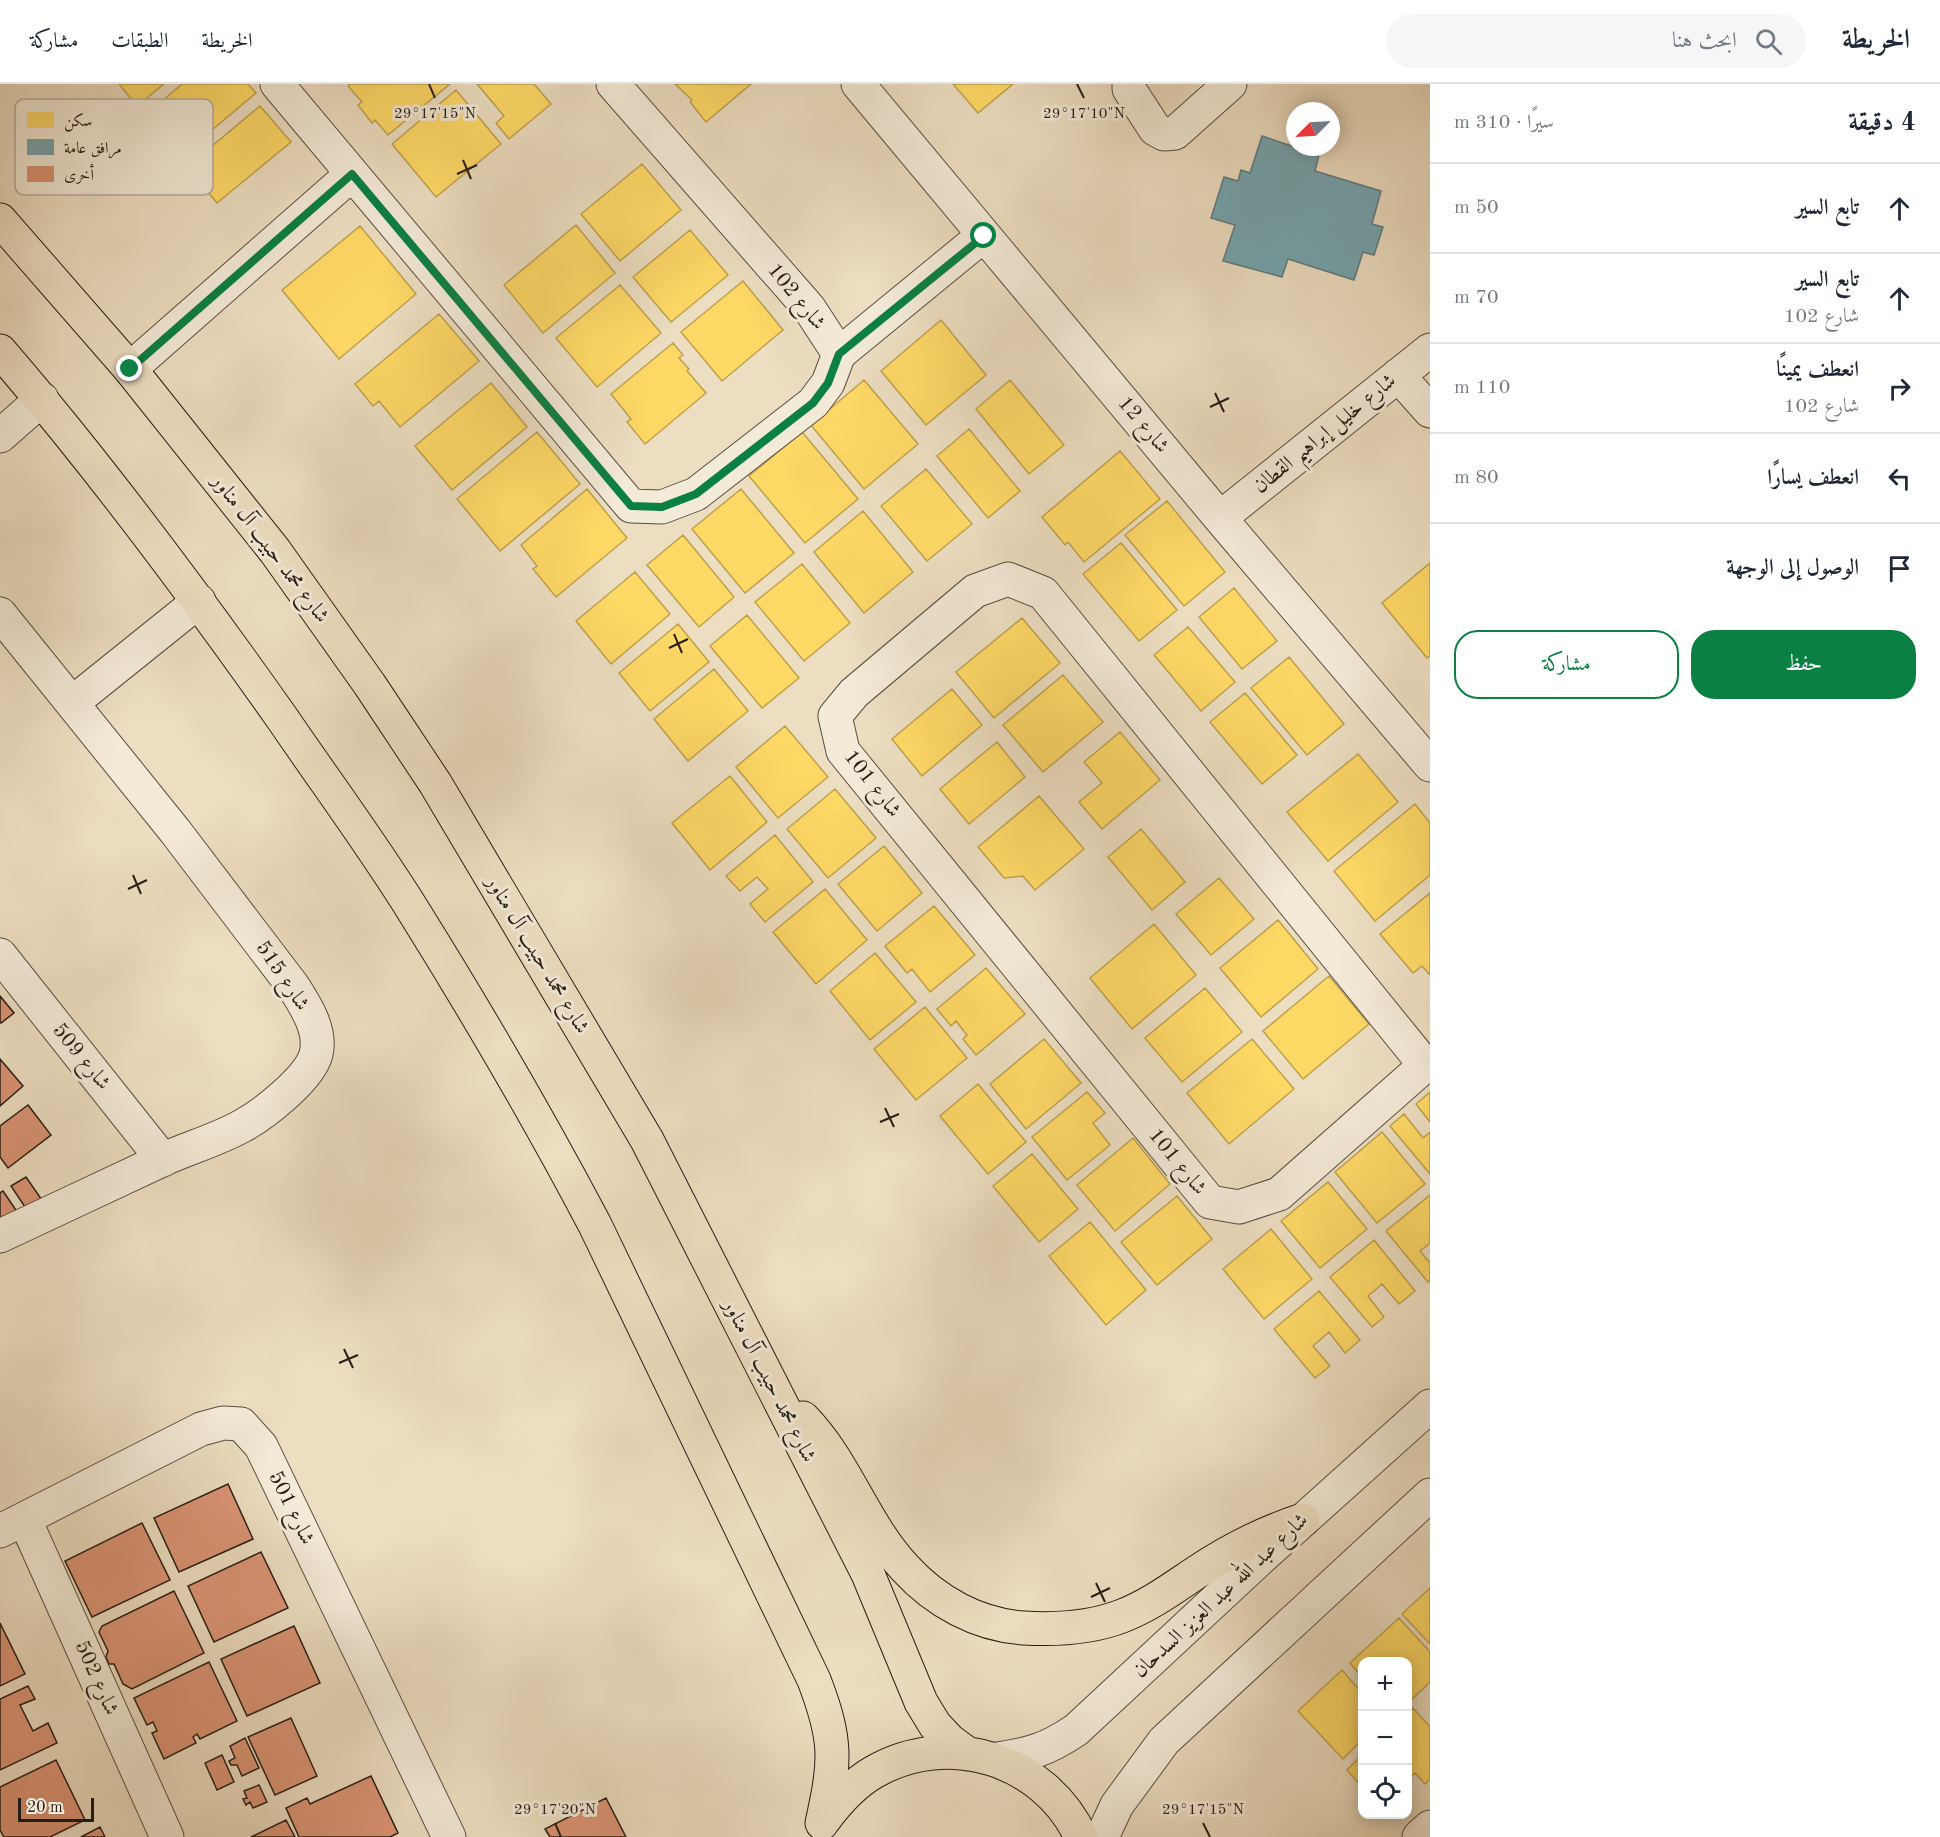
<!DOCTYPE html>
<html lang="ar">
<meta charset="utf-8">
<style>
body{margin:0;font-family:"Old Standard TT",Amiri,serif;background:#f6f6f7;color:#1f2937;direction:rtl}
.controls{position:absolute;right:18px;bottom:18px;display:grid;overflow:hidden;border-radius:12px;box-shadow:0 3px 15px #0003}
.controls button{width:54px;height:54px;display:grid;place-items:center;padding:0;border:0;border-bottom:2px solid #e0e1e3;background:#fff;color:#1f2937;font:30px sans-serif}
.compass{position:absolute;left:1286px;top:18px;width:54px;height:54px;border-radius:50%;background:#fff;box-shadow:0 3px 15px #0003;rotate:246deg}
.scale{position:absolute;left:18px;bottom:15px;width:76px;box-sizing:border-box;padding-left:6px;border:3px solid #281d15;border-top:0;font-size:16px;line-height:21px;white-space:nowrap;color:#281d15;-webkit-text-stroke:4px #f3ead7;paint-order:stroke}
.stop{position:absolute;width:18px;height:18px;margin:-14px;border:4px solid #0b8043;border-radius:50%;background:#fff}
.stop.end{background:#0b8043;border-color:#fff;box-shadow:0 2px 6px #0008}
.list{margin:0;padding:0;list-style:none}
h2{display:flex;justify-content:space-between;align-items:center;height:78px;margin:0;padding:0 24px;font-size:26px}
h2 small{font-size:20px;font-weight:400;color:#747a83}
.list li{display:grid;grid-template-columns:39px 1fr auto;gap:18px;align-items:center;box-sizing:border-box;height:90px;padding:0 24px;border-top:2px solid #e0e1e3}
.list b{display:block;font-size:22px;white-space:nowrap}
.list p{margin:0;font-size:20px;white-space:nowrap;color:#747a83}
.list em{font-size:20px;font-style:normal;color:#747a83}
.actions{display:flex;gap:12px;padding:18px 24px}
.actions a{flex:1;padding:14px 0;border:2px solid #0b8043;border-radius:24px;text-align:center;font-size:21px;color:#0b8043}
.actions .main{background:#0b8043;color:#fff}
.icon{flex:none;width:33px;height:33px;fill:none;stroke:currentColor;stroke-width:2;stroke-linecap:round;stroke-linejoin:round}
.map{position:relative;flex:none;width:1430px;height:1753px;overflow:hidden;direction:ltr}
header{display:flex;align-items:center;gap:36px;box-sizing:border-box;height:84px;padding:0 30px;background:#fff;border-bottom:2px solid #e0e1e3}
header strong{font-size:28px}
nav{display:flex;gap:33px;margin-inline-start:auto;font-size:21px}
.search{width:420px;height:54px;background:#f6f6f7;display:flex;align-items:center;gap:15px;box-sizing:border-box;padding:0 21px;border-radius:33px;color:#747a83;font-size:22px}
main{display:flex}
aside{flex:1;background:#fff}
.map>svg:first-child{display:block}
.homes{fill:#ffd966;stroke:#bea14e;stroke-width:1.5}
.public{fill:#76a5af;stroke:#5f7c81;stroke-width:1.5}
.building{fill:#db9474;stroke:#281d15;stroke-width:1.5}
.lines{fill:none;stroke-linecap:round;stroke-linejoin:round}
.minor-casing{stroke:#594d40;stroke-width:35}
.major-casing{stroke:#281d15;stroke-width:35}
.minor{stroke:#f3ead7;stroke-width:33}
.major{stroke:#eddec1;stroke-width:33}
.route{stroke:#0b8043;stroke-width:8}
.ticks{fill:none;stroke:#281d15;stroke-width:2}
.labels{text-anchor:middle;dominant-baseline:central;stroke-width:6;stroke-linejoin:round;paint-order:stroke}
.street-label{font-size:21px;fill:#281d15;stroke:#f3ead7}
.key{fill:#f3ead7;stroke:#b6ac9d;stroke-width:1.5}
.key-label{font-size:16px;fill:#281d15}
.ticks-label{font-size:15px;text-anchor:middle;fill:#281d15;stroke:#f3ead7;stroke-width:6;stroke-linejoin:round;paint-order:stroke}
</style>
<header>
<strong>الخريطة</strong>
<div class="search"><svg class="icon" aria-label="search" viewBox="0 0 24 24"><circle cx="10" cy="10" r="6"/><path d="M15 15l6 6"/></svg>ابحث هنا</div>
<nav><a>الخريطة</a><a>الطبقات</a><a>مشاركة</a></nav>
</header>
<main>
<aside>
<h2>4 دقيقة<small>سيرًا · 310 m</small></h2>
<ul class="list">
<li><svg class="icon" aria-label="ahead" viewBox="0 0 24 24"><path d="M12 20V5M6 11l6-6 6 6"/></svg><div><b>تابع السير</b></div><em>50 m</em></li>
<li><svg class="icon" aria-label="ahead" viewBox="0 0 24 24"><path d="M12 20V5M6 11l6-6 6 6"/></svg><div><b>تابع السير</b><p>شارع 102</p></div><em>70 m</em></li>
<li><svg class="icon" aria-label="right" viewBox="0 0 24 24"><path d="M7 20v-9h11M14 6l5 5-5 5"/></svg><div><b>انعطف يمينًا</b><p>شارع 102</p></div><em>110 m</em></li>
<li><svg class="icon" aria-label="left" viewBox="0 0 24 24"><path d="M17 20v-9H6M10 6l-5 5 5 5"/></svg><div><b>انعطف يسارًا</b></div><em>80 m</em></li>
<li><svg class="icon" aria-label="arrive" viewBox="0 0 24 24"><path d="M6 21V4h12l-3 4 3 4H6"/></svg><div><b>الوصول إلى الوجهة</b></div></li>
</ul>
<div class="actions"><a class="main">حفظ</a><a>مشاركة</a></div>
</aside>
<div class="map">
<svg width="1430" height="1753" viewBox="0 0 1430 1753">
<rect width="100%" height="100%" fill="#eddec1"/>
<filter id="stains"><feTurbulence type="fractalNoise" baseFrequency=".00333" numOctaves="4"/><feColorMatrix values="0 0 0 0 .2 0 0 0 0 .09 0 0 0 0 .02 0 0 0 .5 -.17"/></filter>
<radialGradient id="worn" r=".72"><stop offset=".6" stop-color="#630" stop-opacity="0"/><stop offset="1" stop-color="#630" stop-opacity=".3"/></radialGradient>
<path class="homes" d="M119 0H164L137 22Z
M182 0H248L256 9 175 77 141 35Z
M350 0H450L388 51 375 36 372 39 358 21 362 18 348 2Z
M477 0H534L551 20 509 55 496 39 504 32Z
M675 0H751L706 38 690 18 692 16Z
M953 0H1013L978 29Z
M456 6 501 60 436 113 392 60Z
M260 22 291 58 217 119 187 83Z
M642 80 681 126 620 177 581 130Z
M576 141 615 189 543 249 504 201Z
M360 142 416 210 339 275 282 206Z
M690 146 728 191 671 238 633 193Z
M743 197 783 246 722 297 681 248Z
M620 201 661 249 597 303 556 254Z
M439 230 479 277 400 343 379 317 373 322 355 300Z
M941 236 986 291 926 341 881 287Z
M673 259 683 271 679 274 689 285 687 287 706 309 645 360 627 338 631 335 611 310Z
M864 296 918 360 864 405 811 341Z
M1010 296 1064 361 1029 390 976 325Z
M491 299 527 343 452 406 415 362Z
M969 345 1020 407 988 434 937 372Z
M537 348 580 400 500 467 457 415Z
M802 348 858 415 805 459 749 392Z
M1120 367 1160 415 1084 478 1068 458 1065 461 1042 433Z
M926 385 972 440 927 477 881 422Z
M587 405 627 454 556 513 533 485 537 482 521 461Z
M741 405 794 469 745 509 692 445Z
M1167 417 1225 488 1184 522 1125 451Z
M863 427 913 488 864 529 814 468Z
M683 451 734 513 699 543 647 481Z
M1121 459 1177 526 1139 557 1083 490Z
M1430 479V572L1427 574 1382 519Z
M802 480 850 539 804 577 755 518Z
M635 488 670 530 611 580 576 537Z
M1234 504 1277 557 1242 585 1199 533Z
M747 531 799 594 762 624 710 562Z
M1022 534 1060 579 994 634 956 588Z
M678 540 709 578 650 627 619 589Z
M1188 543 1235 598 1201 627 1154 571Z
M1289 573 1344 640 1307 671 1251 604Z
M714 585 748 627 688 677 654 635Z
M1063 591 1103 638 1043 688 1003 641Z
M952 605 982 641 922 692 892 655Z
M1245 609 1297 671 1262 700 1210 638Z
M785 642 828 693 778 734 736 683Z
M1120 648 1160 696 1102 745 1079 718 1102 699 1084 678Z
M997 658 1025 693 969 740 940 705Z
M1358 670 1398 718 1328 777 1287 728Z
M730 692 767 738 710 786 672 739Z
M835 705 876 754 828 794 787 745Z
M1039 712 1084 765 1035 806 1023 792 1004 794 978 763Z
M1415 720 1430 739V791L1375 837 1334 787Z
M1141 745 1185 798 1152 826 1108 773Z
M775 751 813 798 765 838 750 820 768 805 757 793 740 807 726 792Z
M884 762 922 809 877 847 838 800Z
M1219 794 1254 835 1211 871 1176 830Z
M825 805 867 856 816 900 773 848Z
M1430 809V891L1422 882 1413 889 1380 850Z
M934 822 975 871 930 908 912 885 907 889 885 862Z
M1278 836 1318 885 1261 933 1220 884Z
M1154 840 1196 891 1132 945 1090 894Z
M875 869 916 918 870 956 830 907Z
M986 884 1025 930 976 971 963 955 967 951 956 937 951 942 937 925Z
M1329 892 1369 940 1303 995 1263 947Z
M1205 904 1242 948 1182 998 1145 954Z
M925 923 967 974 916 1016 874 965Z
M1044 955 1081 999 1026 1045 990 1000Z
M1252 955 1294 1005 1229 1060 1187 1009Z
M978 1000 1026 1058 988 1090 940 1032Z
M1087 1008 1105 1029 1093 1039 1110 1061 1067 1096 1032 1053Z
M1430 1008V1038L1416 1020Z
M1404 1030 1423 1054 1430 1048V1090L1390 1042Z
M1382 1048 1425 1100 1377 1139 1335 1088Z
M1133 1054 1170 1100 1115 1147 1077 1101Z
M1032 1070 1078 1125 1039 1158 993 1102Z
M1328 1098 1367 1145 1320 1184 1281 1137Z
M1430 1111V1159L1420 1167 1430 1179V1197L1428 1198 1386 1147Z
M1177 1112 1212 1155 1157 1201 1121 1158Z
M1090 1138 1146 1206 1106 1241 1049 1172Z
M1271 1145 1312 1195 1264 1235 1223 1185Z
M1374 1156 1415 1207 1399 1220 1382 1200 1368 1212 1384 1233 1372 1243 1330 1193Z
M1319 1207 1360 1256 1345 1269 1329 1248 1313 1262 1330 1282 1315 1294 1274 1245Z
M1430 1504V1560L1402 1530Z
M1399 1534 1430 1568V1598L1408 1619V1578H1362V1593L1350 1579Z
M1342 1586 1362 1609V1656L1343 1675 1298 1627Z
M1413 1624 1430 1643V1695L1425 1700 1415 1689 1408 1696V1629Z
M1362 1671V1703L1347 1686Z"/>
<path class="public" d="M1262 52 1319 71 1315 87 1381 107 1372 140 1383 143 1374 171 1363 168 1354 196 1288 175 1282 193 1223 177 1235 141 1211 134 1224 93 1238 97 1241 86 1250 89Z"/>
<path class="building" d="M0 912 14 929 1 939 0 937Z
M0 975 23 1002 0 1022Z
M28 1021 51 1051 8 1084 0 1073V1042Z
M26 1093 44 1119 29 1129 11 1102Z
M3 1107 20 1132 0 1145V1109Z
M228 1400 253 1455 179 1488 154 1434Z
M142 1439 170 1496 92 1533 65 1477Z
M261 1468 288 1524 214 1558 188 1502Z
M174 1507 204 1569 132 1605 123 1600 114 1580H109L106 1573 108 1567 99 1548 102 1542Z
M0 1539 25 1590 0 1602Z
M294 1542 320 1599 247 1632 221 1575Z
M209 1578 237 1637 200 1655 197 1650 193 1653 196 1659 164 1675 152 1649 157 1647 153 1638 147 1641 134 1614Z
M28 1602 35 1615 20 1621 33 1647 48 1639 57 1659 0 1686V1615Z
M291 1634 317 1692 275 1711 248 1653Z
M245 1654 259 1684 242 1692 237 1681H231L229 1677 235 1674 230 1662Z
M222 1671 234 1698 217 1706 205 1679Z
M56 1676 85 1736 50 1753H4L0 1746V1703Z
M371 1692 398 1749 390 1753H299L286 1724 307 1714 310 1720Z
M259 1701 267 1718 253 1724 250 1718 246 1721 243 1715 247 1714 244 1707Z
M606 1714 626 1753H550L545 1745Z
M286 1736 295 1753H251Z
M100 1743 105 1753H81Z"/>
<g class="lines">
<g class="minor-casing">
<path id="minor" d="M277 0 631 422 662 423 696 410 813 319 828 299 839 270 809 224 613 0
M858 0 1220 434 1430 681
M1129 0V5L1155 45 1164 50 1175 49 1230 0
M839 270 984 151
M130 285 352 90
M1398 291 1430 327
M0 352 42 315
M1220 434 1430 266
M0 530 175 747 293 902C305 921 322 946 316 970 310 994 264 1030 242 1042 217 1056 188 1064 162 1076 108 1101 54 1127 0 1152
M72 619 199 517
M0 871 163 1076
M1425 981 1043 509 1008 495 975 507 854 609 835 632 843 667 1210 1118 1239 1123 1279 1110 1430 977
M25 1436 167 1753
M0 1447 201 1345 223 1339 241 1340 261 1362 449 1753
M997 1675C1031 1670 1046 1666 1076 1646L1262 1473 1430 1322
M1102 1753 1117 1721 1164 1657 1430 1411
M1419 1753 1430 1743"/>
</g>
<g class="major-casing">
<path id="major" d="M0 136 130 285 275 467 370 601 435 699 647 1056 868 1490 921 1618 935 1641 949 1656 968 1670
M0 267C101 384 193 508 282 634 325 697 371 759 411 823 476 927 538 1033 595 1141L814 1596C837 1656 836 1676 822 1739
M803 1334C846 1378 863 1439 905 1484 936 1518 978 1541 1024 1544 1058 1546 1091 1544 1122 1532 1150 1521 1173 1504 1197 1488 1230 1466 1266 1448 1303 1436
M824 1736C838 1717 853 1700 874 1688 948 1645 1045 1675 1081 1753"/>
</g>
<use href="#minor" class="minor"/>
<use href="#major" class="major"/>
</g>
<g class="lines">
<path class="route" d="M130 285 352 90 631 422 662 423 696 410 813 319 828 299 839 270 984 152"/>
</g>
<path class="ticks" d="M429 0 435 14M1077 0 1084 14M463 76 471 95M457 90 477 81M1215 309 1224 328M1210 323 1229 314M674 550 682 569M669 564 688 555M133 791 141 810M128 805 147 796M885 1024 894 1043M880 1038 899 1030M344 1265 353 1284M339 1279 358 1271M1096 1499 1105 1518M1091 1513 1110 1504M555 1739 561 1753M1203 1739 1210 1753"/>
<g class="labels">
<g class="street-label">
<text transform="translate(796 213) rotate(51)">شارع 102</text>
<text transform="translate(1143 341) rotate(50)">شارع 12</text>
<text transform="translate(1325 350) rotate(-39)">شارع خليل إبراهيم القطان</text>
<text transform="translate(270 465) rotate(53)">شارع محمد حبيب آل مناور</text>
<text transform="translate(872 700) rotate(52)">شارع 101</text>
<text transform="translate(537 871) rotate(59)">شارع محمد حبيب آل مناور</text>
<text transform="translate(282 892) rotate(56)">شارع 515</text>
<text transform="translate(81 973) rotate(51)">شارع 509</text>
<text transform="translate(1177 1078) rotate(51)">شارع 101</text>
<text transform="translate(769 1297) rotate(63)">شارع محمد حبيب آل مناور</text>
<text transform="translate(291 1424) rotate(64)">شارع 501</text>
<text transform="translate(1221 1512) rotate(-43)">شارع عبد الله عبد العزيز السدحان</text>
<text transform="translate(96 1594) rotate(66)">شارع 502</text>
</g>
</g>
<rect x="15" y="15" width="198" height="96" rx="9" class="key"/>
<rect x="27" y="28" width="27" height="16" fill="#ffd966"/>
<rect x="27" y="55" width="27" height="16" fill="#76a5af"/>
<rect x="27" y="82" width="27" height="16" fill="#db9474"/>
<g class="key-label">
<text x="64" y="42">سكن</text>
<text x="64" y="69">مرافق عامة</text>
<text x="64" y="96">أخرى</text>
</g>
<g class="ticks-label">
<text x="435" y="34">29°17'15"N</text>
<text x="1084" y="34">29°17'10"N</text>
<text x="555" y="1730">29°17'20"N</text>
<text x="1203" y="1730">29°17'15"N</text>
</g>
<rect width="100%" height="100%" filter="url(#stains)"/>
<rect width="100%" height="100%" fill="url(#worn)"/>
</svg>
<div class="controls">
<button>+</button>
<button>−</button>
<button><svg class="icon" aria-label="locate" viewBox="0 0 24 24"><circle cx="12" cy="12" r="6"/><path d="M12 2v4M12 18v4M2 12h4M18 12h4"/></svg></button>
</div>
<svg class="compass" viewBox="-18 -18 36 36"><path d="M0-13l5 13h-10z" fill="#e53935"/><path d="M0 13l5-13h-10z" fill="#747a83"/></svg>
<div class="scale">20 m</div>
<div class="stop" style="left:984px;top:152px"></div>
<div class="stop end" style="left:130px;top:285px"></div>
</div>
</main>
